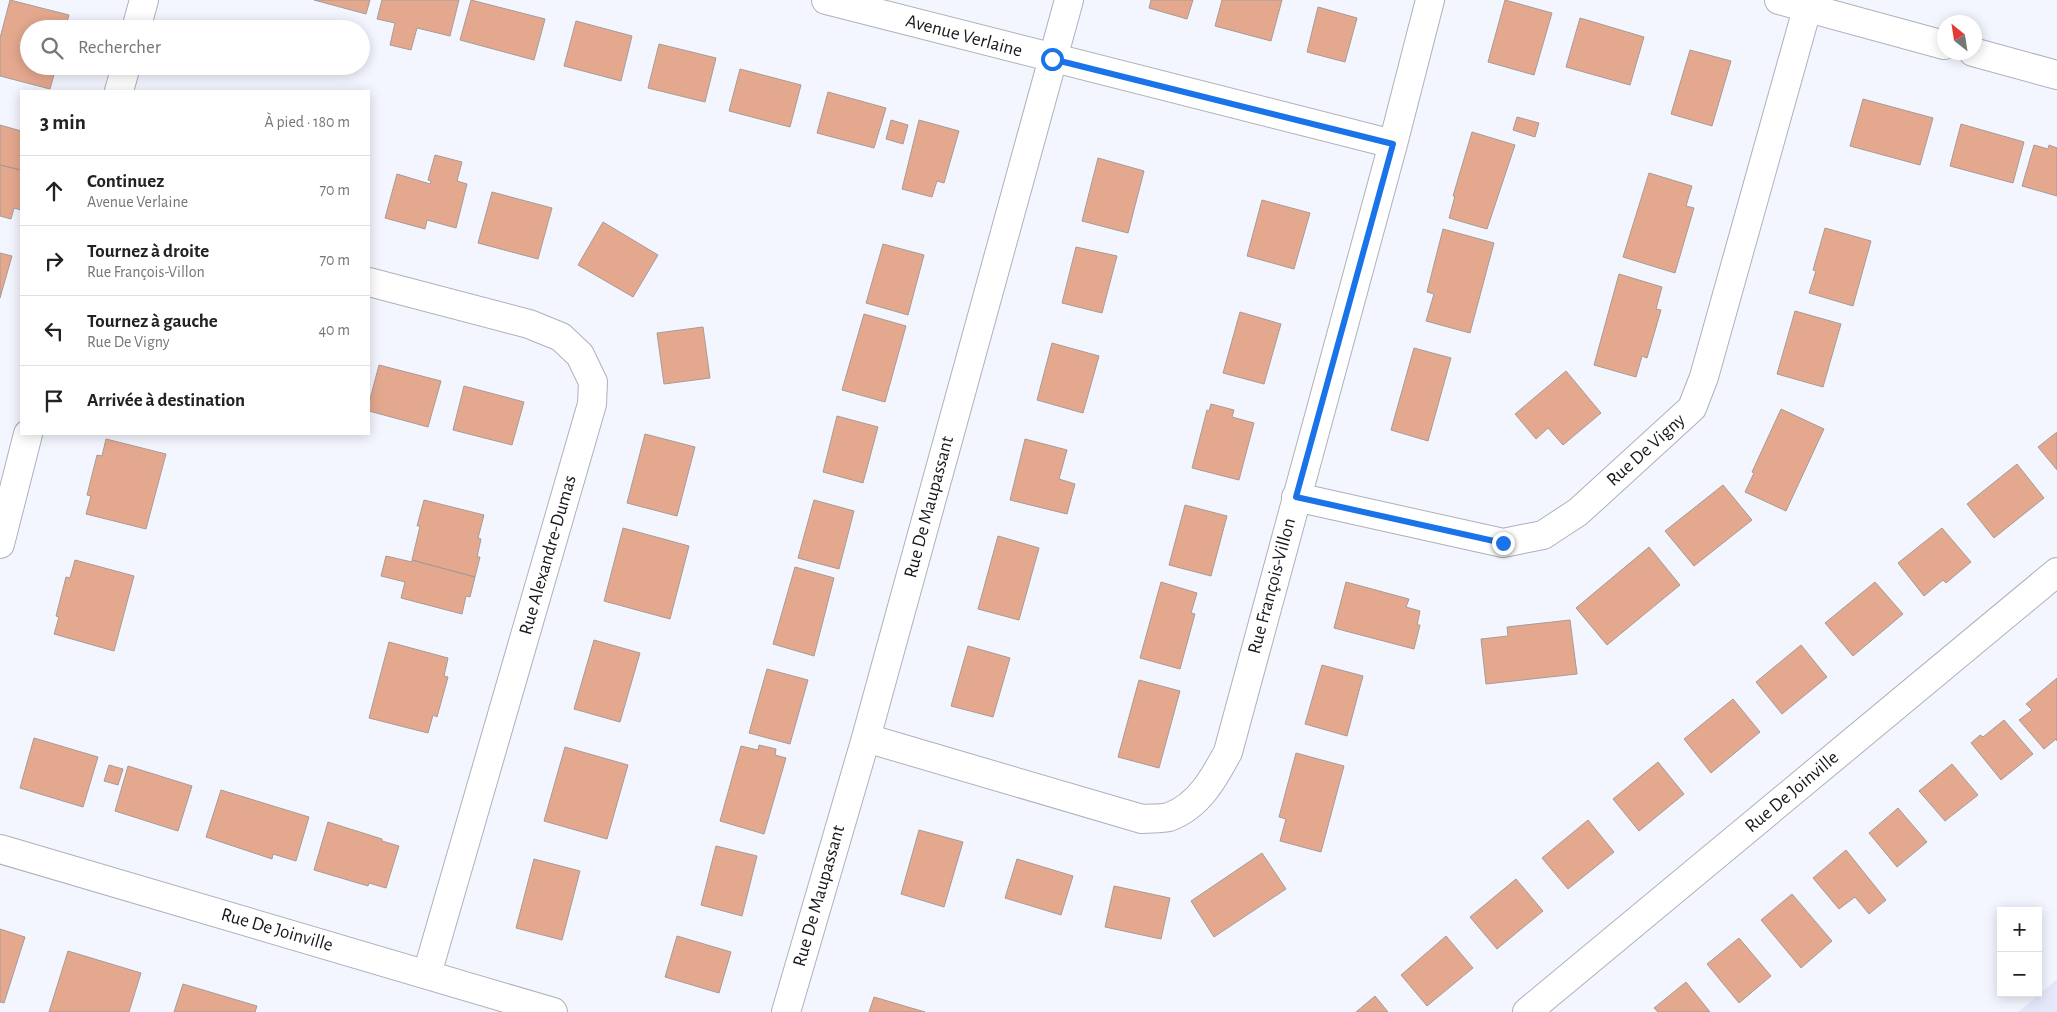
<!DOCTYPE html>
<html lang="fr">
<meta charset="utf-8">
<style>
body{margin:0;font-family:"Alegreya Sans",sans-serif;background:#f2f2f2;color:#222}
.controls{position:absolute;right:15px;bottom:15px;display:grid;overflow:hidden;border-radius:0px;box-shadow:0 2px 12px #0003}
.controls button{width:45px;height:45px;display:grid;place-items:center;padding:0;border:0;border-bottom:1px solid #e0e0e0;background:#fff;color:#222;font:25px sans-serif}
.compass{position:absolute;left:1937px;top:15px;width:45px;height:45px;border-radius:50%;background:#fff;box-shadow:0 2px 12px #0003;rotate:330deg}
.stop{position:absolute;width:15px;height:15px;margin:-11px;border:4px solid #1a73e8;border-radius:50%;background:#fff}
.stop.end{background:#1a73e8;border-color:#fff;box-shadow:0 1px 5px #0008}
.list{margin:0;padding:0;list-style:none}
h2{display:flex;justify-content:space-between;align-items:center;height:65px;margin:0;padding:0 20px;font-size:21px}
h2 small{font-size:16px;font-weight:400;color:#767676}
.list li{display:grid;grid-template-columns:32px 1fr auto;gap:15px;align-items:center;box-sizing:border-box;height:70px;padding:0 20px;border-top:1px solid #e0e0e0}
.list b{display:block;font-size:19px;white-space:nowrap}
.list p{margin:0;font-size:16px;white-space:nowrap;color:#767676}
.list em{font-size:16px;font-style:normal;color:#767676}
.icon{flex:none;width:28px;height:28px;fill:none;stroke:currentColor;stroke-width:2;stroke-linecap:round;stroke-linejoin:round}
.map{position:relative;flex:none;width:2057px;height:1012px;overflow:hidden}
.search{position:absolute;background:#fff;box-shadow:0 2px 12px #0003;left:20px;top:20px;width:350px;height:55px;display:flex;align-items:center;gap:12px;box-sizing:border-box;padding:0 18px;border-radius:28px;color:#767676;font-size:19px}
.panel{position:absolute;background:#fff;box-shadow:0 2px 12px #0003;left:20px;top:90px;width:350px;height:345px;border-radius:0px}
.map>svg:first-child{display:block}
.built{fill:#e5e8fb}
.building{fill:#e4a88e;stroke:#a79b96}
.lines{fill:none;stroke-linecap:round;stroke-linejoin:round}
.minor-casing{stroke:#aeb0bb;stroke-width:30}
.minor{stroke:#fff;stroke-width:28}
.route{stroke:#1a73e8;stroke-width:6}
.labels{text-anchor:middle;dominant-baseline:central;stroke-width:4.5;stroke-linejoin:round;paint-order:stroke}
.street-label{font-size:19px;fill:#19191d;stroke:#fff}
</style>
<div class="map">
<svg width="2057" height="1012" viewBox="0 0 2057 1012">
<rect width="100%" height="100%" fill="#f4f6ff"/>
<path class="built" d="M2057 979V1012H2018L2041 993Z"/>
<path class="building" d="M10 0 69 15 65 29H29V66H60L59 72 55 71 50 89 0 76V38Z
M314 0H370L366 14Z
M382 0H459L450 36 417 28 411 50 390 45 395 23 377 19Z
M471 0 545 19 534 60 460 40Z
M1151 0H1193L1187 19 1149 8Z
M1222 0H1282L1271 41 1215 26Z
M1505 0 1552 13 1534 75 1488 62Z
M1318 7 1357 18 1345 62 1307 52Z
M1580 18 1644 37 1630 85 1566 67Z
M576 21 632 36 621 81 564 66Z
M659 44 716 58 705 102 648 88Z
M1690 50 1731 61 1712 126 1671 114Z
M740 69 801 85 790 127 729 111Z
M828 92 886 108 874 148 817 133Z
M1863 99 1933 118 1920 165 1850 146Z
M1517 117 1539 123 1535 137 1513 130Z
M891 120 908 125 903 144 886 139Z
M919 120 959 131 944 183 937 181 932 197 902 189Z
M1961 124 2024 142 2013 183 1950 166Z
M0 125 21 131V170L0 165Z
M1472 132 1515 145 1487 229 1449 218 1455 196H1453Z
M2034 145 2048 149 2049 145 2057 148V196L2022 186Z
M435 155 462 162 457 181 467 184 456 228 427 220 425 229 385 218 397 174 430 184 431 181 428 180Z
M1098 158 1144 171 1128 233 1082 221Z
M0 165 21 170V210L14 208 11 219 0 216Z
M1649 173 1692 186 1686 206 1694 208 1675 273 1623 257Z
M492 192 552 208 538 259 478 243Z
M1262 200 1310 213 1294 269 1247 256Z
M603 222 658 255 633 297 578 265Z
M1825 228 1871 241 1853 306 1809 293 1816 271 1813 270Z
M1443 229 1494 243 1470 333 1426 321 1434 294 1427 292Z
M883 244 924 255 908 315 866 303Z
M1076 247 1117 256 1102 313 1062 303Z
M0 253 12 256 0 298Z
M1619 274 1662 287 1656 309 1661 310 1647 358 1642 356 1636 377 1594 365Z
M1795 311 1841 324 1823 387 1777 374Z
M1240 312 1281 324 1264 384 1223 373Z
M864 314 906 326 885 402 842 390Z
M703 327 710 378 664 384 657 333Z
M1052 343 1099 356 1083 413 1037 400Z
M1414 348 1451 358 1428 441 1391 430Z
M379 365 441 381 428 427 369 411V403Z
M1566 371 1601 413 1563 445 1548 428 1536 439 1515 414Z
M464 386 524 402 512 445 453 430Z
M1211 404 1234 410 1232 417 1254 423 1239 480 1192 468 1207 410 1209 411Z
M1781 409 1824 429 1786 511 1745 492 1754 473 1752 472Z
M837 416 878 427 863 483 823 472Z
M2057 432V470L2038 447Z
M645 434 695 447 677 516 627 503Z
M106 439 166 454 146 529 86 514 91 496 87 495 97 455 102 456Z
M1025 439 1067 450 1059 479 1075 484 1067 514 1010 500Z
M2017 464 2044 498 1994 538 1967 504Z
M1723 485 1752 520 1694 566 1665 531Z
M424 500 484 515 478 538 481 539 477 557H480L475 577 412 560 420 526H417Z
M814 500 854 511 839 569 798 558Z
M1185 505 1227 516 1211 576 1169 565Z
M623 528 689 546 670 619 604 601Z
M1942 528 1971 562 1946 583 1943 580 1924 596 1898 563Z
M998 536 1039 548 1019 620 978 609Z
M1649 547 1680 585 1607 645 1576 608Z
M386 556 412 562V560L475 577 470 597 466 596 462 614 401 598 405 582 381 576Z
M75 560 134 576 114 651 54 634 59 617 56 616 66 577 70 578Z
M795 567 834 578 814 656 773 644Z
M1161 582 1197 593 1191 613 1195 614 1180 669 1140 658Z
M1346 582 1409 599 1406 607 1420 611 1417 625H1420L1414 649 1334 628Z
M1875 582 1903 614 1853 656 1825 623Z
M1570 620 1577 674 1486 684 1481 639 1508 636 1507 627Z
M594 640 640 653 620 722 574 709Z
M389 642 448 658 444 676 448 677 437 717 433 715 428 733 369 718Z
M1801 645 1827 677 1782 714 1756 682Z
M968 646 1010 658 993 717 951 706Z
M1322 665 1363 676 1347 736 1305 724Z
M767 669 808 680 790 744 749 733Z
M2057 678V741L2056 739 2044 749 2019 720 2032 710 2026 704Z
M1139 680 1180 691 1159 768 1118 757Z
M1733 699 1760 732 1711 773 1684 739Z
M2004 720 2033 754 2001 780 1971 743 1980 735 1983 737Z
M34 738 98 757 83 807 20 788Z
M759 745 776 749 775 755 786 758 764 834 720 821 741 746 758 750Z
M565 747 628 765 607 839 544 821Z
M1296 753 1344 766 1321 852 1280 841 1286 819 1279 817Z
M1658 762 1684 794 1639 831 1613 799Z
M1952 764 1978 795 1945 821 1919 791Z
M109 765 123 769 118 785 104 781Z
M128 766 192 786 178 831 115 811Z
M221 790 309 817 296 861 273 854 272 859 206 837Z
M1898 808 1927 842 1897 867 1869 833Z
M1588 820 1614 852 1568 889 1542 858Z
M328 822 382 839V841L399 846 386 888 369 883 368 886 314 870Z
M919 830 963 842 944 907 901 894Z
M716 846 757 856 742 916 701 905Z
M1846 850 1886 900 1869 914 1855 897 1839 909 1813 878Z
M1262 853 1286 889 1214 937 1191 901Z
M534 859 580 871 562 940 516 928Z
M1017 859 1073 876 1061 915 1005 898Z
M1516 879 1543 911 1497 949 1470 917Z
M1114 886 1170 898 1161 939 1105 927Z
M1792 894 1832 941 1801 968 1761 920Z
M0 929 25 937 4 1003 0 1002Z
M677 936 731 952 719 993 665 977Z
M1446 936 1473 968 1427 1006 1401 975Z
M1739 938 1771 976 1739 1003 1707 964Z
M68 951 141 973 129 1012H49Z
M1686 982 1710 1012H1658L1654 1008Z
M183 984 257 1006 255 1012H174Z
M1375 996 1388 1012H1356Z
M874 997 925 1012H869Z"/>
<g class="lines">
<g class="minor-casing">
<path id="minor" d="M826 0 1393 144
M1779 0 1944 45
M136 29 144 0
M1973 52 2057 75
M119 91 126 66
M369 282 529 324 561 337 580 355 593 382 592 404 427 974
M1296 497 1503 543 1543 535 1578 512 1692 408 1704 377 1807 9
M0 544 28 434
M866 738 1142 819C1150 818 1161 819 1169 817 1199 806 1214 778 1228 752L1393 144 1430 0
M0 849 553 1012
M786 1012 866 738 1069 0
M1527 1012 2057 572"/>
</g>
<use href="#minor" class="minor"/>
</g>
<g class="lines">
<path class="route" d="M1052 59 1393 144 1296 497 1503 543"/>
</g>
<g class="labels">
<g class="street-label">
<text transform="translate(964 36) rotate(15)">Avenue Verlaine</text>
<text transform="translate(1646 450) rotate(-42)">Rue De Vigny</text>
<text transform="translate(929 507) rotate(-75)">Rue De Maupassant</text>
<text transform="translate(548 555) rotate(-74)">Rue Alexandre-Dumas</text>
<text transform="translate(1272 586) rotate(-75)">Rue François-Villon</text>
<text transform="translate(1792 792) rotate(-40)">Rue De Joinville</text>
<text transform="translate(819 896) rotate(-74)">Rue De Maupassant</text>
<text transform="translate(277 930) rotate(16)">Rue De Joinville</text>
</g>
</g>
</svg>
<div class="controls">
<button>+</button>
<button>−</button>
</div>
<svg class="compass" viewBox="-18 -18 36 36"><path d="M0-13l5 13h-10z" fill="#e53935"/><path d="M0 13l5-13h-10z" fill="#767676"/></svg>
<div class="stop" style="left:1052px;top:59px"></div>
<div class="stop end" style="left:1503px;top:543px"></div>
<div class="search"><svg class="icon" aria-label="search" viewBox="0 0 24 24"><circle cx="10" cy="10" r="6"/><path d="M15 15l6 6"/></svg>Rechercher</div>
<section class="panel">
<h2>3 min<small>À pied · 180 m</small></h2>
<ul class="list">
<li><svg class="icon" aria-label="ahead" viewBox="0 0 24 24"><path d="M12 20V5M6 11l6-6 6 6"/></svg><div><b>Continuez</b><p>Avenue Verlaine</p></div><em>70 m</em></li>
<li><svg class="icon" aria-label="right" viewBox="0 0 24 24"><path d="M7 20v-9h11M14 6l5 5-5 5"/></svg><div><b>Tournez à droite</b><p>Rue François-Villon</p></div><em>70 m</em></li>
<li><svg class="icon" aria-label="left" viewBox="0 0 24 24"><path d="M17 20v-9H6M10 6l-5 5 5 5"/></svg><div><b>Tournez à gauche</b><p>Rue De Vigny</p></div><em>40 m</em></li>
<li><svg class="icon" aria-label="arrive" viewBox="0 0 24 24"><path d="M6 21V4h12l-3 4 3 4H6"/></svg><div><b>Arrivée à destination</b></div></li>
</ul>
</section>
</div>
